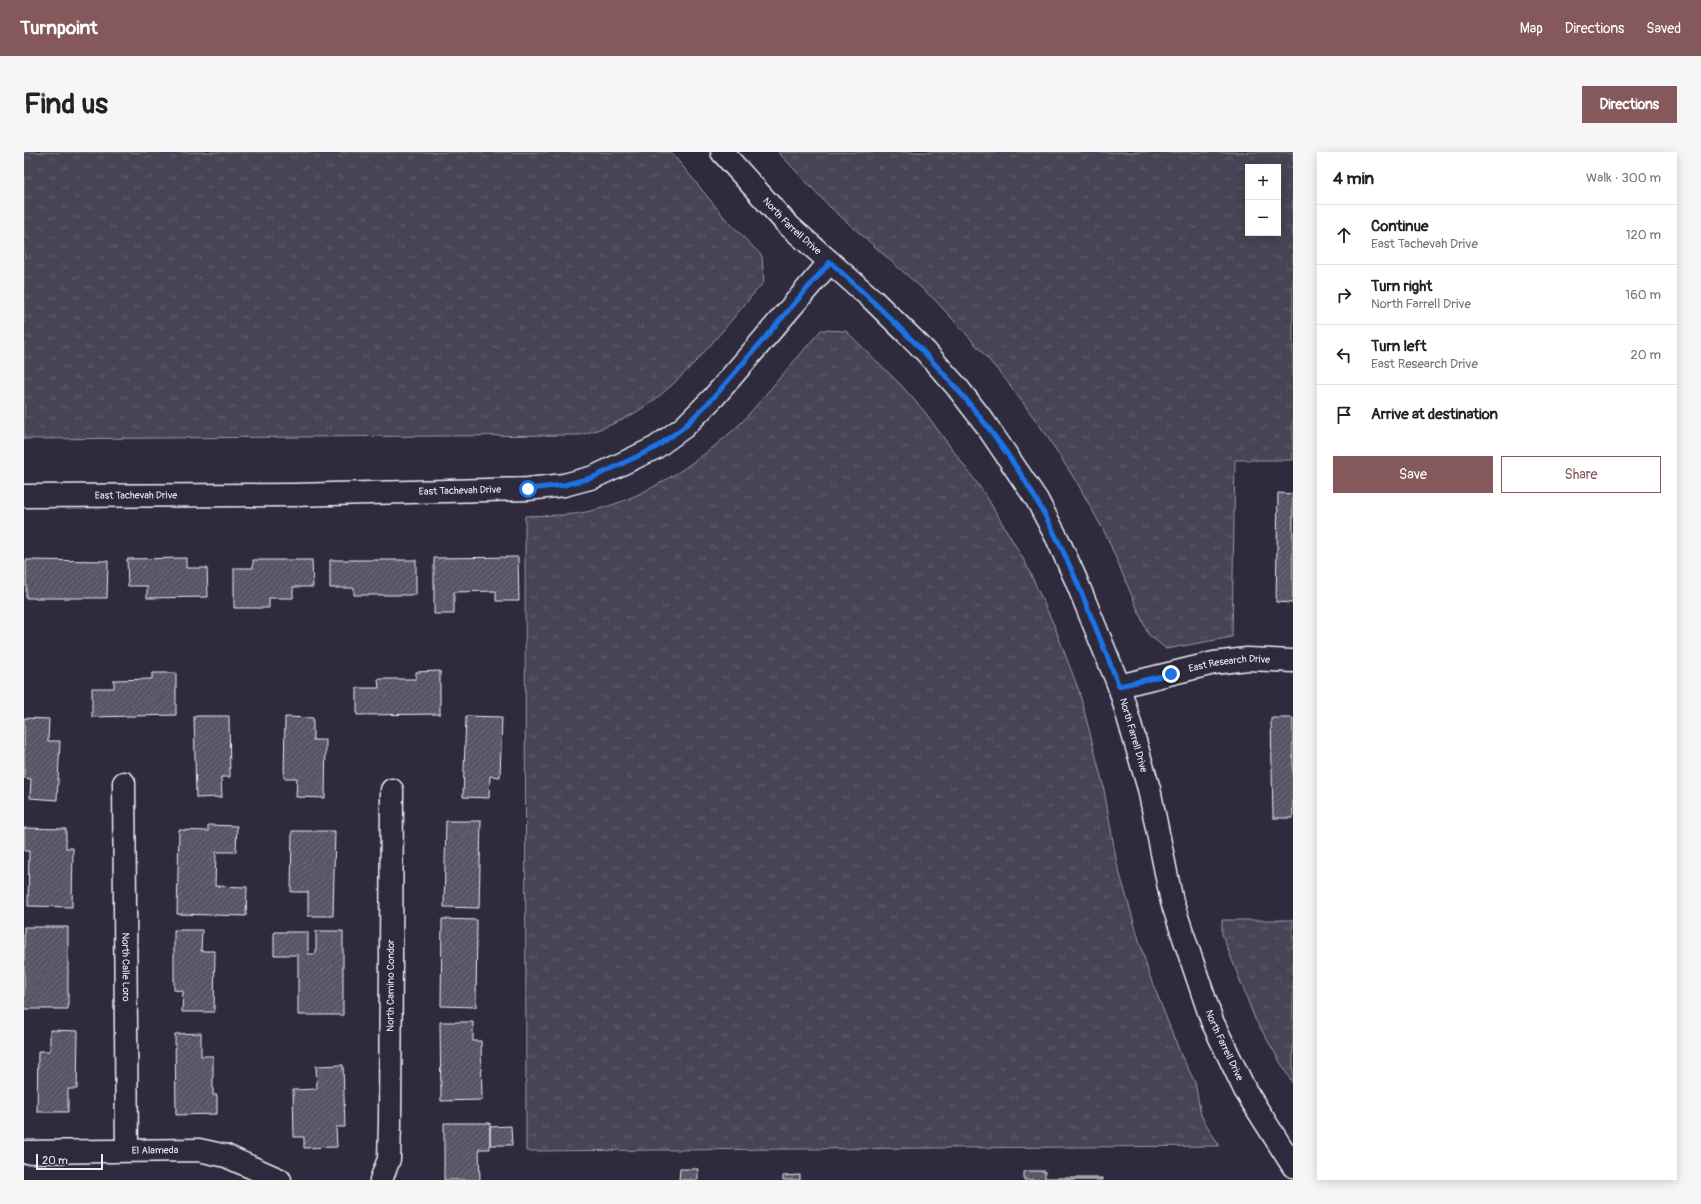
<!DOCTYPE html>
<meta charset="utf-8">
<style>
body{margin:0;font-family:Pangolin,sans-serif;background:#f6f6f6;color:#222}
.controls{position:absolute;right:12px;top:12px;display:grid;overflow:hidden;border-radius:0px;box-shadow:0 2px 10px #0003}
.controls button{width:36px;height:36px;display:grid;place-items:center;padding:0;border:0;border-bottom:1px solid #e0e0e0;background:#fff;color:#222;font:20px sans-serif}
.scale{position:absolute;left:12px;bottom:10px;width:67px;box-sizing:border-box;padding-left:4px;border:2px solid #e8f1f8;border-top:0;font-size:11px;line-height:14px;white-space:nowrap;color:#e8f1f8;-webkit-text-stroke:3px #2f2a3d;paint-order:stroke}
.stop{position:absolute;width:12px;height:12px;margin:-9px;border:3px solid #1a73e8;border-radius:50%;background:#fff}
.stop.end{background:#1a73e8;border-color:#fff;box-shadow:0 1px 4px #0008}
.list{margin:0;padding:0;list-style:none}
h2{display:flex;justify-content:space-between;align-items:center;height:52px;margin:0;padding:0 16px;font-size:17px}
h2 small{font-size:13px;font-weight:400;color:#767676}
.list li{display:grid;grid-template-columns:26px 1fr auto;gap:12px;align-items:center;box-sizing:border-box;height:60px;padding:0 16px;border-top:1px solid #e0e0e0}
.list b{display:block;font-size:15px;white-space:nowrap}
.list p{margin:0;font-size:13px;white-space:nowrap;color:#767676}
.list em{font-size:13px;font-style:normal;color:#767676}
.actions{display:flex;gap:8px;padding:12px 16px}
.actions a{flex:1;padding:9px 0;border:1px solid #85585c;border-radius:0px;text-align:center;font-size:14px;color:#85585c}
.actions .main{background:#85585c;color:#fff}
.icon{flex:none;width:22px;height:22px;fill:none;stroke:currentColor;stroke-width:2;stroke-linecap:round;stroke-linejoin:round}
.map{position:relative;flex:none;width:1269px;height:1028px;overflow:hidden;border-radius:0px}
header{display:flex;align-items:center;gap:24px;box-sizing:border-box;height:56px;padding:0 20px;background:#85585c;color:#fff}
header strong{font-size:19px}
nav{display:flex;gap:22px;margin-inline-start:auto;font-size:14px}
.intro{display:flex;align-items:center;justify-content:space-between;box-sizing:border-box;height:96px;padding:0 24px}
h1{margin:0;font-size:28px}
.button{padding:10px 18px;border-radius:0px;background:#85585c;color:#fff;font-size:14px;font-weight:700}
main{display:flex;gap:24px;padding:0 24px}
aside{flex:1;background:#fff;border-radius:0px;box-shadow:0 2px 10px #0003}
.map>svg:first-child{display:block}
.grass{fill:url(#grass-tufts);stroke:#979aa6;fill-rule:evenodd}
.building{fill:url(#building-hatch);stroke:#e8f1f8}
.lines{fill:none;stroke-linecap:round;stroke-linejoin:round}
.minor-casing{stroke:#e8f1f8;stroke-width:25}
.tertiary-casing{stroke:#e8f1f8;stroke-width:25}
.minor{stroke:#2f2a3d;stroke-width:22}
.tertiary{stroke:#2f2a3d;stroke-width:22}
.route{stroke:#1a73e8;stroke-width:5}
.labels{text-anchor:middle;dominant-baseline:central;stroke-width:3.5;stroke-linejoin:round;paint-order:stroke}
.street-label{font-size:10px;fill:#e8f1f8;stroke:#2f2a3d}
</style>
<header>
<strong>Turnpoint</strong>
<nav><a>Map</a><a>Directions</a><a>Saved</a></nav>
</header>
<div class="intro"><h1>Find us</h1><a class="button">Directions</a></div>
<main>
<div class="map">
<svg width="1269" height="1028" viewBox="0 0 1269 1028">
<defs>
<pattern id="grass-tufts" width="24" height="20" patternUnits="userSpaceOnUse"><rect width="24" height="20" fill="#464455"/><path d="M3 7l-1-3M5 7V3M7 7l1-3M15 17l-1-3M17 17v-4M19 17l1-3" fill="none" stroke="#615f6e"/></pattern>
<pattern id="building-hatch" width="6" height="6" patternUnits="userSpaceOnUse"><rect width="6" height="6" fill="#575565"/><path d="M-1 1l2-2M0 6l6-6M5 7l2-2" fill="none" stroke="#6f6e7c"/></pattern>
</defs>
<rect width="100%" height="100%" fill="#2f2a3d"/>
<filter id="ink" filterUnits="userSpaceOnUse"><feTurbulence type="fractalNoise" baseFrequency=".025" numOctaves="2"/><feDisplacementMap in="SourceGraphic" scale="8" xChannelSelector="R" yChannelSelector="G"/><feConvolveMatrix kernelMatrix="1 2 1 2 8 2 1 2 1" color-interpolation-filters="sRGB"/></filter>
<g filter="url(#ink)">
<path class="grass" d="M0 0H647L700 65 738 104 740 130C706 168 670 218 630 248 608 265 583 276 556 283L0 287Z
M754 0H1269V308H1211L1208 485 1142 497 1124 482 1083 385 1055 334 1021 281 983 229 945 185 910 147 806 55ZM1224 15H1254V81H1224Z
M797 178 822 179 876 232 900 259 961 342 1001 410 1030 473 1055 539 1079 632 1093 712 1125 822 1157 903 1171 930 1177 963 1195 994 502 999 501 364C517 363 534 364 550 362 611 354 674 312 718 270Z
M1198 768H1269V932L1231 867 1198 782Z"/>
<path class="building" d="M1254 341 1269 342V451L1252 450Z
M494 405 495 449H472V439L430 440V462H410V406Z
M162 406V416H183L184 445 123 446V434H104L103 407Z
M2 408 84 409 83 446H2Z
M229 408H288L289 435H269V446H245V456H210V416H229Z
M306 408H392V443H330V436H306Z
M416 519V562L333 563V536H355L354 527H392V520Z
M128 521H152V563L68 565V536H90V528L128 527Z
M170 564H205L206 625H197L198 645 172 646Z
M442 564 478 565 476 625 466 624 465 646 439 645Z
M261 565 289 566V588H302L301 646 272 645 273 626H260Z
M0 566 25 567 24 589H36L33 648 6 646 7 627 0 626Z
M1247 566H1269V666H1249Z
M422 669H457L455 756 420 755Z
M184 673 213 674 212 700H192L191 734 223 735 222 764 153 762 155 678 184 679Z
M0 676 42 677V696H49L48 755 4 754 5 699H0Z
M268 679H311L309 764H284V740H267Z
M418 767 453 768 452 855 417 854Z
M0 775H44V857H0Z
M150 778H178L177 799H191L190 860H158L159 839 150 838Z
M292 779H319V863H274V803H250V780H284V802H292Z
M416 870H449V889H457L458 948 417 949Z
M26 878 54 879 53 937H44V960H13L14 899H26Z
M177 881V904H189V943H193V962L152 963 151 882Z
M319 913 321 975H312L313 995 280 996V985H270L269 938 293 937 292 914Z
M420 971H466V997H455L456 1028H420Z
M487 974 488 993H466V975Z
M656 1017H674V1028H655Z
M1000 1019H1021V1026H1079V1028H1000Z
M776 1023V1028H759V1024Z"/>
<g class="lines">
<g class="minor-casing">
<g id="minor">
<path id="s1" d="M1095 534 1190 511 1223 507 1269 509"/>
<path id="s2" d="M100 631 103 998"/>
<path id="s3" d="M0 1000 175 998 202 1004 256 1028"/>
<path id="s4" d="M357 1028 365 1007 366 971 368 638"/>
</g>
</g>
<g class="tertiary-casing">
<g id="tertiary">
<path id="s5" d="M698 0 763 72 849 148 901 199 933 235 960 270 1013 348 1034 388 1052 428 1095 534 1125 637 1148 750 1188 869 1221 938 1269 1014"/>
<path id="s6" d="M0 344 269 343 504 337 540 333 570 325 631 296 660 275 690 245 806 110"/>
</g>
</g>
<use href="#minor" class="minor"/>
<use href="#tertiary" class="tertiary"/>
</g>
</g>
<g class="lines" filter="url(#ink)">
<path class="route" d="M504 337 540 333 570 325 631 296 660 275 690 245 806 110C885 181 960 256 1013 349 1047 408 1070 472 1095 534L1147 522"/>
</g>
<g class="labels">
<g class="street-label">
<text stroke="none"><textPath href="#s5" startOffset="102">North Farrell Drive</textPath></text>
<text stroke="none"><textPath href="#s6" startOffset="436">East Tachevah Drive</textPath></text>
<text stroke="none"><textPath href="#s6" startOffset="112">East Tachevah Drive</textPath></text>
<text stroke="none"><textPath href="#s1" startOffset="113">East Research Drive</textPath></text>
<text stroke="none"><textPath href="#s5" startOffset="726">North Farrell Drive</textPath></text>
<text stroke="none"><textPath href="#s2" startOffset="184">North Calle Loro</textPath></text>
<text stroke="none"><textPath href="#s4" startOffset="196">North Camino Condor</textPath></text>
<text stroke="none"><textPath href="#s5" startOffset="1050">North Farrell Drive</textPath></text>
<text stroke="none"><textPath href="#s3" startOffset="131">El Alameda</textPath></text>
</g>
</g>
</svg>
<div class="controls">
<button>+</button>
<button>−</button>
</div>
<div class="scale">20 m</div>
<div class="stop" style="left:504px;top:337px"></div>
<div class="stop end" style="left:1147px;top:522px"></div>
</div>
<aside>
<h2>4 min<small>Walk · 300 m</small></h2>
<ul class="list">
<li><svg class="icon" aria-label="ahead" viewBox="0 0 24 24"><path d="M12 20V5M6 11l6-6 6 6"/></svg><div><b>Continue</b><p>East Tachevah Drive</p></div><em>120 m</em></li>
<li><svg class="icon" aria-label="right" viewBox="0 0 24 24"><path d="M7 20v-9h11M14 6l5 5-5 5"/></svg><div><b>Turn right</b><p>North Farrell Drive</p></div><em>160 m</em></li>
<li><svg class="icon" aria-label="left" viewBox="0 0 24 24"><path d="M17 20v-9H6M10 6l-5 5 5 5"/></svg><div><b>Turn left</b><p>East Research Drive</p></div><em>20 m</em></li>
<li><svg class="icon" aria-label="arrive" viewBox="0 0 24 24"><path d="M6 21V4h12l-3 4 3 4H6"/></svg><div><b>Arrive at destination</b></div></li>
</ul>
<div class="actions"><a class="main">Save</a><a>Share</a></div>
</aside>
</main>
